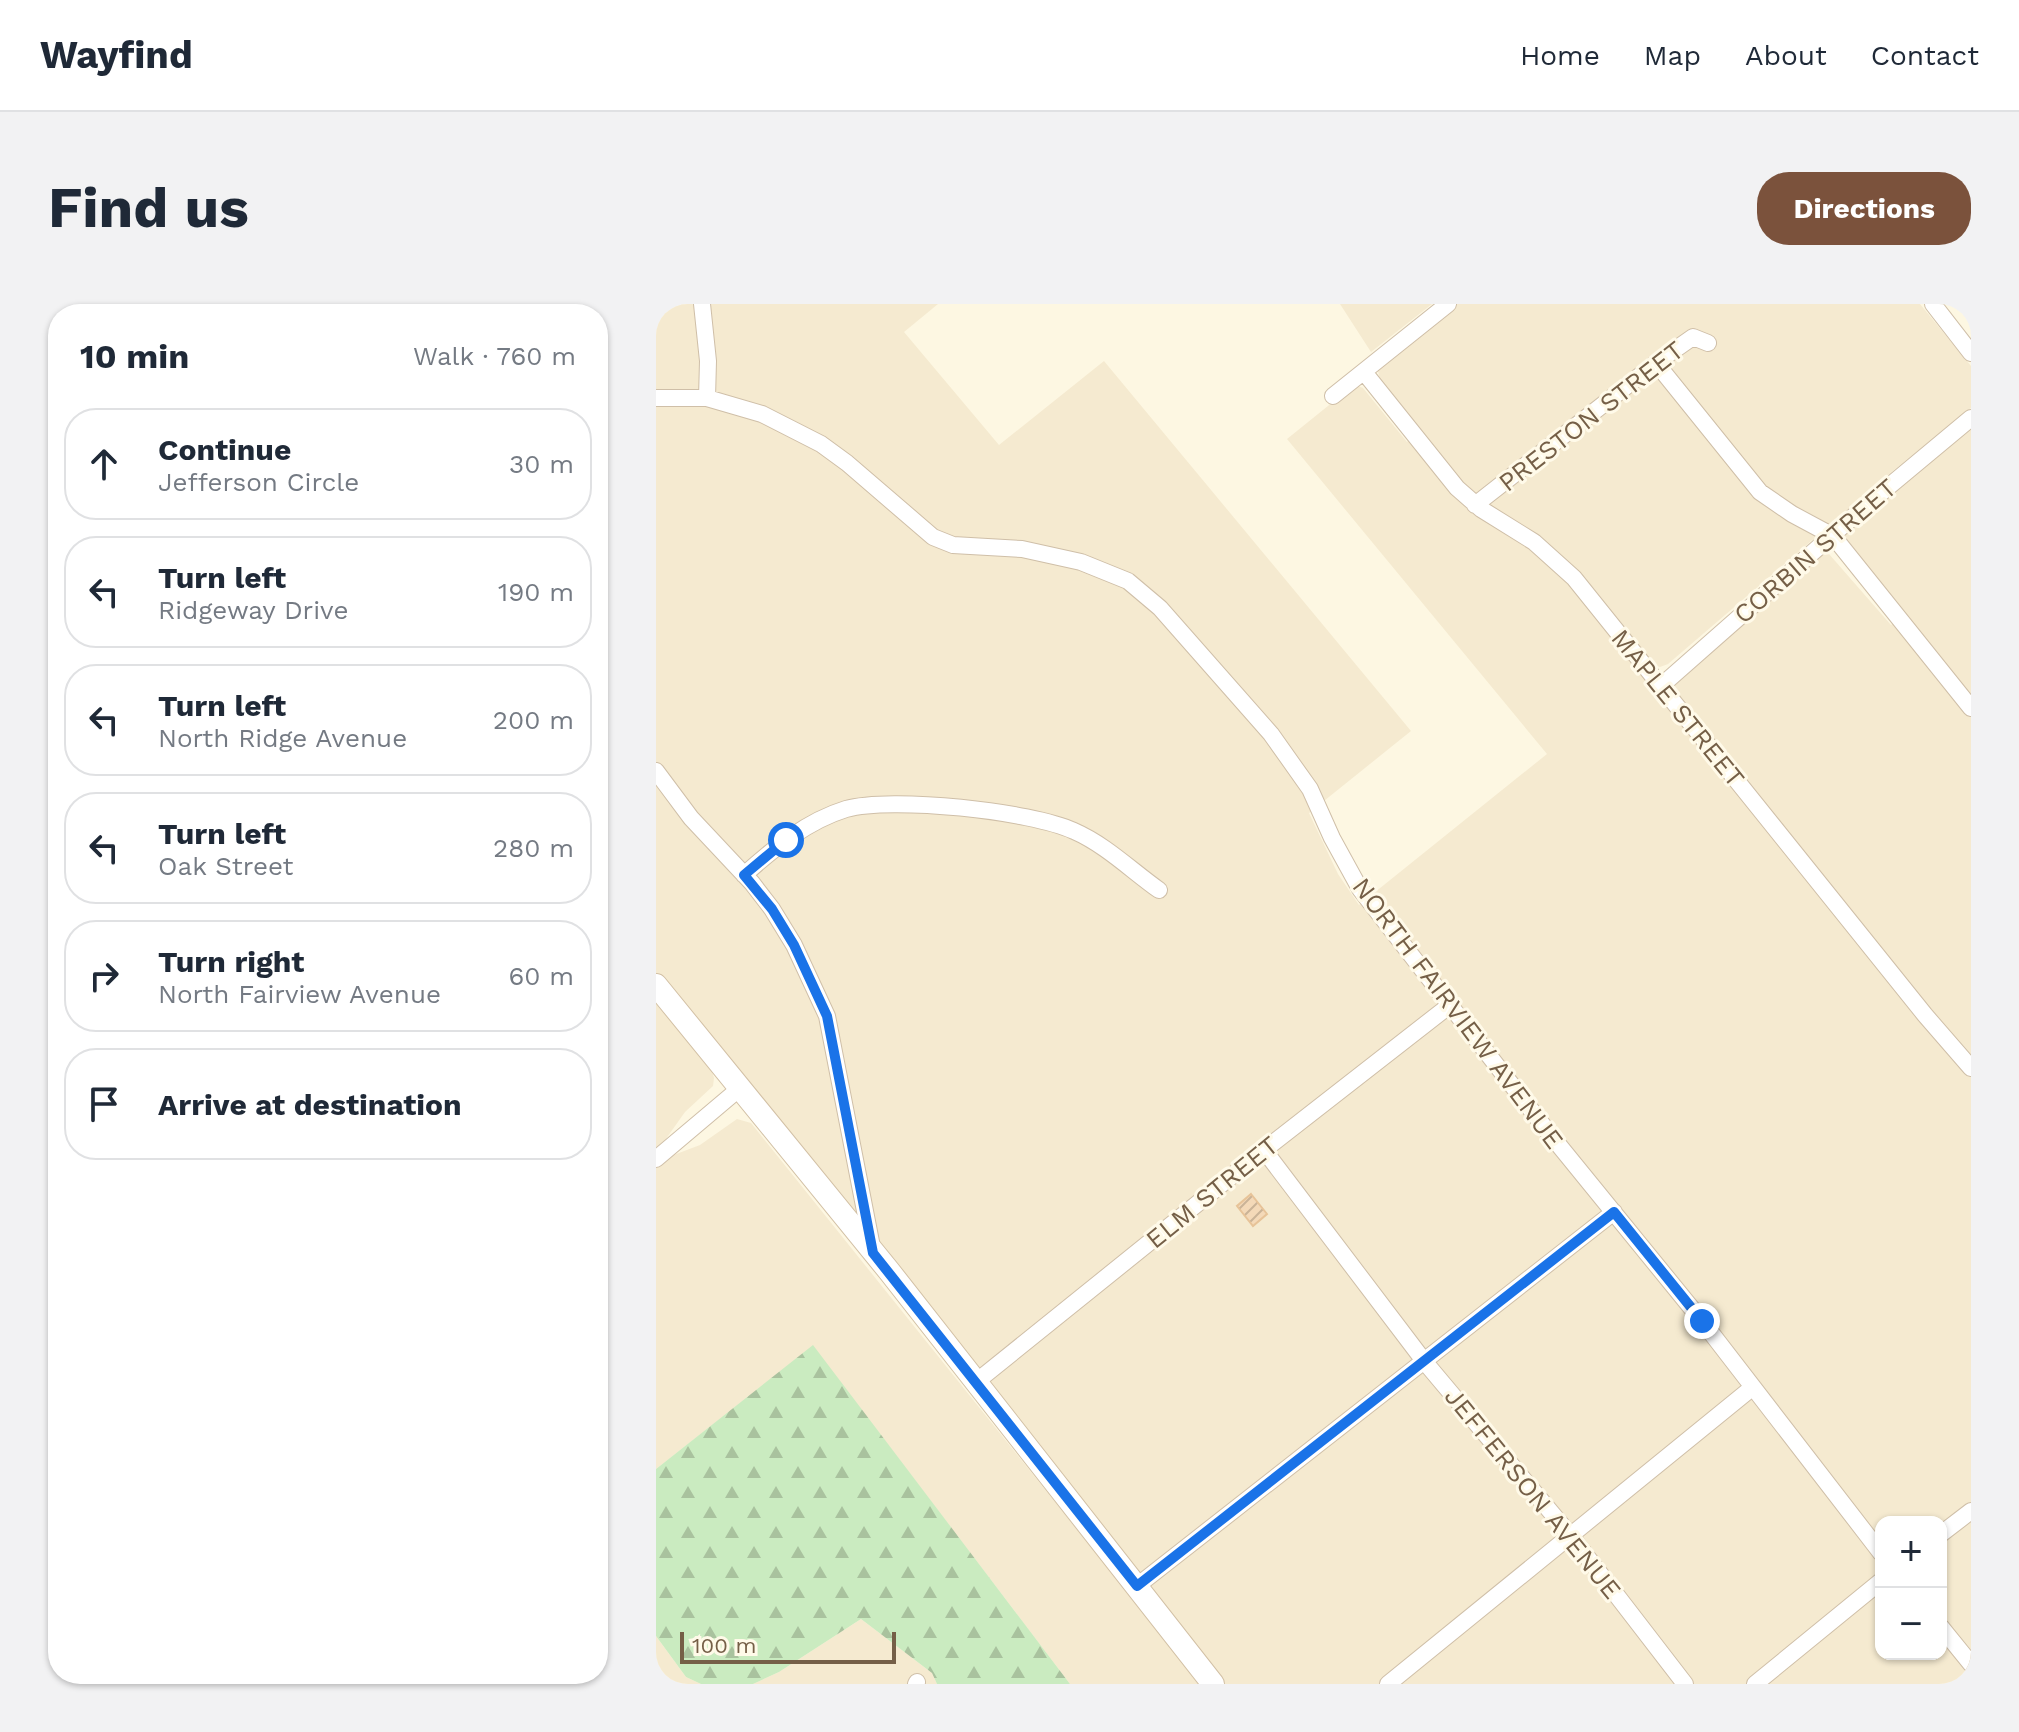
<!DOCTYPE html>
<meta charset="utf-8">
<style>
body{margin:0;font-family:"Work Sans",sans-serif;background:#f2f2f3;color:#1f2937}
.controls{position:absolute;right:24px;bottom:24px;display:grid;overflow:hidden;border-radius:16px;box-shadow:0 2px 6px #0004}
.controls button{width:72px;height:72px;display:grid;place-items:center;padding:0;border:0;border-bottom:2px solid #e0e1e3;background:#fff;color:#1f2937;font:40px sans-serif}
.scale{position:absolute;left:24px;bottom:20px;width:216px;box-sizing:border-box;padding-left:8px;border:4px solid #755f47;border-top:0;font-size:22px;line-height:28px;white-space:nowrap;color:#755f47;-webkit-text-stroke:6px #fffae9;paint-order:stroke}
.stop{position:absolute;width:24px;height:24px;margin:-18px;border:6px solid #1a73e8;border-radius:50%;background:#fff}
.stop.end{background:#1a73e8;border-color:#fff;box-shadow:0 2px 8px #0008}
.list{margin:0;padding:0;list-style:none}
h2{display:flex;justify-content:space-between;align-items:center;height:104px;margin:0;padding:0 32px;font-size:34px}
h2 small{font-size:26px;font-weight:400;color:#747a83}
.list li{display:grid;grid-template-columns:52px 1fr auto;gap:24px;align-items:center;box-sizing:border-box;height:112px;margin:0 16px 16px;padding:0 16px;border:2px solid #e0e1e3;border-radius:32px}
.list b{display:block;font-size:30px;white-space:nowrap}
.list p{margin:0;font-size:26px;white-space:nowrap;color:#747a83}
.list em{font-size:26px;font-style:normal;color:#747a83}
.icon{flex:none;width:44px;height:44px;fill:none;stroke:currentColor;stroke-width:2;stroke-linecap:round;stroke-linejoin:round}
.map{position:relative;flex:none;width:1315px;height:1380px;overflow:hidden;border-radius:32px}
header{display:flex;align-items:center;gap:48px;box-sizing:border-box;height:112px;padding:0 40px;background:#fff;border-bottom:2px solid #e0e1e3}
header strong{font-size:38px}
nav{display:flex;gap:44px;margin-inline-start:auto;font-size:28px}
.intro{display:flex;align-items:center;justify-content:space-between;box-sizing:border-box;height:192px;padding:0 48px}
h1{margin:0;font-size:56px}
.button{padding:20px 36px;border-radius:32px;background:#7b523c;color:#fff;font-size:28px;font-weight:700}
main{display:flex;gap:48px;padding:0 48px}
aside{flex:1;background:#fff;border-radius:32px;box-shadow:0 2px 6px #0004}
.map>svg:first-child{display:block}
.residential{fill:#f5ead0;fill-rule:evenodd}
.forest{fill:url(#forest-firs)}
.building{fill:url(#building-hatch);stroke:#e7c398;stroke-width:2}
.lines{fill:none;stroke-linecap:round;stroke-linejoin:round}
.street-casing{stroke:#cfbfa8;stroke-width:18}
.secondary-casing{stroke:#d2c0a5;stroke-width:24}
.street{stroke:#fff;stroke-width:16}
.secondary{stroke:#fff;stroke-width:22}
.route{stroke:#1a73e8;stroke-width:10}
.labels{text-anchor:middle;dominant-baseline:central;stroke-width:6;stroke-linejoin:round;paint-order:stroke}
.street-label{font-size:26px;fill:#755f47;stroke:#fffae9}
</style>
<header>
<strong>Wayfind</strong>
<nav><a>Home</a><a>Map</a><a>About</a><a>Contact</a></nav>
</header>
<div class="intro"><h1>Find us</h1><a class="button">Directions</a></div>
<main>
<aside>
<h2>10 min<small>Walk · 760 m</small></h2>
<ul class="list">
<li><svg class="icon" aria-label="ahead" viewBox="0 0 24 24"><path d="M12 20V5M6 11l6-6 6 6"/></svg><div><b>Continue</b><p>Jefferson Circle</p></div><em>30 m</em></li>
<li><svg class="icon" aria-label="left" viewBox="0 0 24 24"><path d="M17 20v-9H6M10 6l-5 5 5 5"/></svg><div><b>Turn left</b><p>Ridgeway Drive</p></div><em>190 m</em></li>
<li><svg class="icon" aria-label="left" viewBox="0 0 24 24"><path d="M17 20v-9H6M10 6l-5 5 5 5"/></svg><div><b>Turn left</b><p>North Ridge Avenue</p></div><em>200 m</em></li>
<li><svg class="icon" aria-label="left" viewBox="0 0 24 24"><path d="M17 20v-9H6M10 6l-5 5 5 5"/></svg><div><b>Turn left</b><p>Oak Street</p></div><em>280 m</em></li>
<li><svg class="icon" aria-label="right" viewBox="0 0 24 24"><path d="M7 20v-9h11M14 6l5 5-5 5"/></svg><div><b>Turn right</b><p>North Fairview Avenue</p></div><em>60 m</em></li>
<li><svg class="icon" aria-label="arrive" viewBox="0 0 24 24"><path d="M6 21V4h12l-3 4 3 4H6"/></svg><div><b>Arrive at destination</b></div></li>
</ul>
</aside>
<div class="map">
<svg width="1315" height="1380" viewBox="0 0 1315 1380">
<defs>
<pattern id="forest-firs" width="22" height="20" patternUnits="userSpaceOnUse" patternTransform="scale(2)"><rect width="22" height="20" fill="#caebc0"/><path d="M5 1l3.5 6h-7zM16 11l3.5 6h-7z" fill="#a9c29e"/></pattern>
<pattern id="building-hatch" width="6" height="6" patternUnits="userSpaceOnUse" patternTransform="scale(2)"><rect width="6" height="6" fill="#f4d9b8"/><path d="M-1 1l2-2M0 6l6-6M5 7l2-2" fill="none" stroke="#cab397"/></pattern>
</defs>
<rect width="100%" height="100%" fill="#fdf7e2"/>
<path class="residential" d="M0 0H282L248 28 343 141 448 57 755 427 653 509 682 570 703 601 891 450 631 135 693 85 702 82 707 84 751 138 764 127 724 76 722 67 730 56 800 0H1264L1315 62V104L1233 170 1012 360 1004 363 998 361 987 372 1002 391 1161 252 1168 250H1173L1235 321 1247 312 1186 234 1188 229 1315 121V1380H569L254 982 248 970 0 669ZM1225 1218H1285V1350H1225Z
M684 0H776L715 48Z
M0 700 55 764 58 774 57 782 29 808 7 839 15 852 44 841 81 815 95 819 545 1380H414L157 1042 0 1165Z
M205 1315 276 1369 281 1380H97L123 1368Z
M0 1332 30 1373 45 1380H0Z"/>
<path class="forest" d="M157 1041 414 1380H281L276 1369 205 1315 123 1368 97 1380H45L30 1373 0 1332V1165Z"/>
<path class="building" d="M595 890 611 910 597 922 581 902Z"/>
<g class="lines">
<g class="street-casing">
<path id="street" d="M46 0 52 57 51 94
M1277 0 1315 49
M1000 59 1104 188 1136 210 1177 232 1315 404
M708 68 801 184 825 205 878 238 918 274 1269 711 1315 764
M677 92 792 0
M0 94H51L106 110 165 140 191 159 277 233 297 241 366 245 425 258 472 277 504 304 615 430 654 485 676 534 704 585 893 829 1046 1017 1225 1249
M819 201 1000 59 1037 33 1052 39
M1005 382 1207 204 1315 114
M0 467 35 514 96 579 116 605 138 641 171 712 216 943
M88 571C118 544 151 517 190 505 235 492 375 507 418 527 450 541 476 567 503 586
M608 846 768 1057 915 1232 1029 1380
M0 855 84 784
M320 1078 608 846 794 701
M1285 1230 1315 1207
M481 1282 958 908
M1285 1323 1315 1360
M260 1380 261 1378
M732 1380 1097 1083
M1099 1380 1225 1277"/>
</g>
<g class="secondary-casing">
<path id="secondary" d="M0 681 233 967 557 1380"/>
</g>
<use href="#street" class="street"/>
<use href="#secondary" class="secondary"/>
</g>
<g class="lines">
<path class="route" d="M130 536 88 571 116 605 138 641 171 712 217 949 481 1282 958 908 1046 1017"/>
</g>
<g class="labels">
<g class="street-label">
<text transform="translate(935 112) rotate(-38)">PRESTON STREET</text>
<text transform="translate(1159 247) rotate(-41)">CORBIN STREET</text>
<text transform="translate(1022 404) rotate(51)">MAPLE STREET</text>
<text transform="translate(802 709) rotate(53)">NORTH FAIRVIEW AVENUE</text>
<text transform="translate(556 888) rotate(-39)">ELM STREET</text>
<text transform="translate(877 1189) rotate(51)">JEFFERSON AVENUE</text>
</g>
</g>
</svg>
<div class="controls">
<button>+</button>
<button>−</button>
</div>
<div class="scale">100 m</div>
<div class="stop" style="left:130px;top:536px"></div>
<div class="stop end" style="left:1046px;top:1017px"></div>
</div>
</main>
